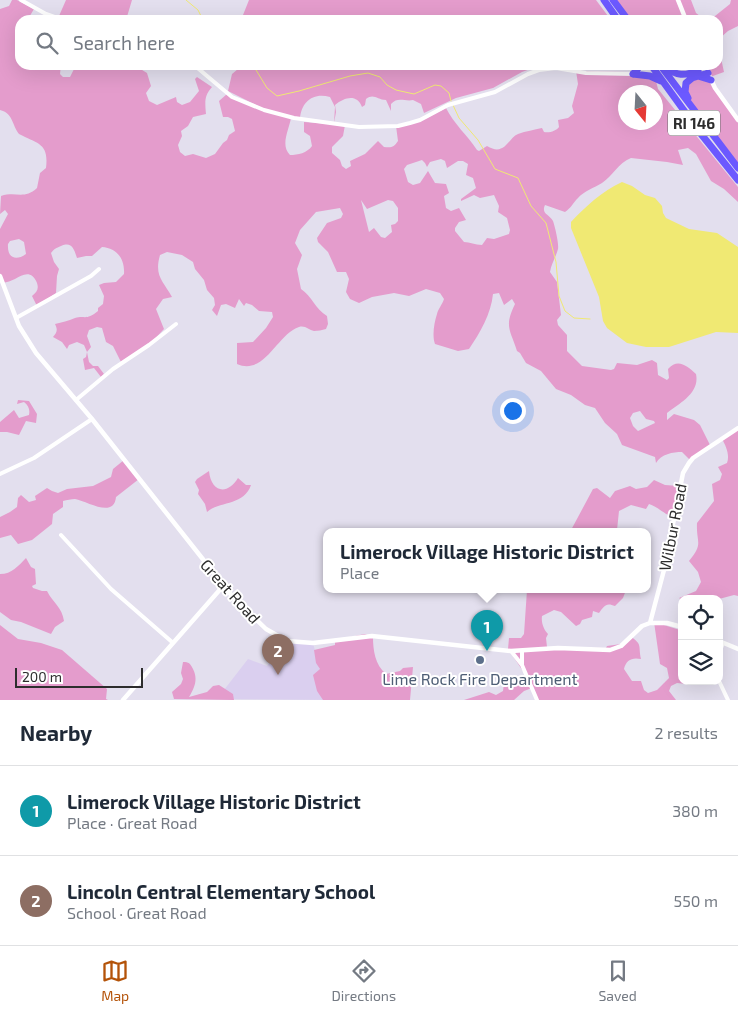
<!DOCTYPE html>
<meta charset="utf-8">
<style>
body{margin:0;font-family:"Exo 2",sans-serif;background:#f6f6f7;color:#1f2937}
.controls{position:absolute;right:15px;bottom:15px;display:grid;overflow:hidden;border-radius:10px;box-shadow:0 5px 20px #0002}
.controls button{width:45px;height:45px;display:grid;place-items:center;padding:0;border:0;border-bottom:1px solid #e0e1e3;background:#fff;color:#1f2937;font:25px sans-serif}
.compass{position:absolute;left:618px;top:85px;width:45px;height:45px;border-radius:50%;background:#fff;box-shadow:0 5px 20px #0002;rotate:162deg}
.scale{position:absolute;left:15px;bottom:12px;width:128px;box-sizing:border-box;padding-left:5px;border:2px solid #2d2d2d;border-top:0;font-size:14px;line-height:18px;white-space:nowrap;color:#2d2d2d;-webkit-text-stroke:4px #fff;paint-order:stroke}
.you{position:absolute;left:512px;top:410px;width:18px;height:18px;margin:-12px;border:4px solid #fff;border-radius:50%;background:#1a73e8;box-shadow:0 0 0 8px #1a73e833}
.badge{display:grid;place-items:center;width:32px;height:32px;border-radius:50%;background:#b45309;color:#fff;font-size:16px;font-weight:700}
.pin{position:absolute;translate:-50% -41px;filter:drop-shadow(0 1px 2px #0008)}
.pin::after{content:'';position:absolute;top:26px;width:18px;height:15px;background:inherit;clip-path:polygon(0 0,100% 0,50% 100%)}
.popup{position:absolute;left:323px;top:528px;width:328px;height:65px;box-sizing:border-box;display:grid;place-content:center;border-radius:10px;background:#fff;filter:drop-shadow(0 1px 4px #0005);font-size:16px;white-space:nowrap;color:#747a83}
.popup b{font-size:19px;color:#1f2937}
.popup::after{content:'';position:absolute;left:50%;top:100%;margin-left:-10px;border:10px solid transparent;border-top-color:#fff}
.list{margin:0;padding:0;list-style:none}
h2{display:flex;justify-content:space-between;align-items:center;height:65px;margin:0;padding:0 20px;font-size:21px}
h2 small{font-size:16px;font-weight:400;color:#747a83}
.list li{display:grid;grid-template-columns:32px 1fr auto;gap:15px;align-items:center;box-sizing:border-box;height:90px;padding:0 20px;border-top:1px solid #e0e1e3}
.list b{display:block;font-size:19px;white-space:nowrap}
.list p{margin:0;font-size:16px;white-space:nowrap;color:#747a83}
.list em{font-size:16px;font-style:normal;color:#747a83}
.icon{flex:none;width:28px;height:28px;fill:none;stroke:currentColor;stroke-width:2;stroke-linecap:round;stroke-linejoin:round}
.map{position:relative;flex:none;width:738px;height:700px;overflow:hidden}
.search{position:absolute;background:#fff;box-shadow:0 5px 20px #0002;left:15px;right:15px;top:15px;height:55px;display:flex;align-items:center;gap:12px;box-sizing:border-box;padding:0 18px;border-radius:15px;color:#747a83;font-size:19px}
.sheet{height:245px;background:#fff}
nav{display:flex;justify-content:space-around;align-items:center;box-sizing:border-box;height:70px;border-top:1px solid #e0e1e3;background:#fff;font-size:14px;color:#747a83}
nav a{display:grid;justify-items:center;gap:2px}
nav .on{color:#b45309}
.map>svg:first-child{display:block}
.education{fill:#dacfef}
.green{fill:#e49ccc;fill-rule:evenodd}
.water{fill:#f0e973}
.lines{fill:none;stroke-linecap:round;stroke-linejoin:round}
.stream{stroke:#f0e973;stroke-width:1}
.minor{stroke:#fff;stroke-width:4}
.tertiary{stroke:#fff;stroke-width:4.5}
.motorway{stroke:#6c59ff;stroke-width:7}
.service-dot{fill:#5c6f8a;stroke:#fff;stroke-width:2}
.labels{text-anchor:middle;dominant-baseline:central;stroke-width:4;stroke-linejoin:round;paint-order:stroke}
.shield{fill:#fff;stroke:#6c6c6c;stroke-width:1}
.shield-label{font-size:15px;font-weight:bold;fill:#2d2d2d}
.street-label{font-size:16px;fill:#2d2d2d;stroke:#fff}
.service-label{font-size:16px;fill:#4e5e75;stroke:#fff}
</style>
<div class="map">
<svg width="738" height="700" viewBox="0 0 738 700">
<rect width="100%" height="100%" fill="#e3dfee"/>
<path class="education" d="M287 641 313 643 326 693 335 700 217 699 248 659 267 666Z"/>
<path class="green" d="M12 0H17L34 9 28 19 20 20V65H61L60 74 63 77H70L76 65H134L147 73 151 86 146 93 149 101 157 105 176 97 177 102 182 105 190 102 199 91 195 79 197 77 212 87C204 96 205 102 206 114L193 117 188 126 181 131 182 136 178 145 180 152 185 156 193 154 206 158 215 154 223 143 227 140 229 135 235 131 232 119 228 117H223L219 101 227 94 263 111 291 118C289 130 280 145 290 155 298 155 307 153 312 146L310 136 304 132V122L345 125 343 136 332 147V153L340 160 342 166 346 169 351 166 350 161 365 154 378 141 384 147C392 148 394 147 398 141L396 126 427 118 446 108C454 124 467 135 477 150L479 151 487 146C505 157 508 138 518 134 526 131 534 130 542 128L544 132C550 133 556 131 559 127L558 120 568 118 574 113 572 106 578 84 576 71 628 72 655 77 658 89 738 187V202L724 189 711 181 696 154 688 148 678 150 683 165 667 162 631 158C618 163 613 176 602 183 594 188 584 191 578 198 573 203 571 208 565 212L545 205C541 214 549 214 553 221 555 227 559 243 558 249 556 257 551 264 550 272L557 282 561 315 557 320 558 325 567 335V351L582 366 611 370 614 369 617 363 637 365 652 360 657 363 658 375 667 380 669 378 668 369C678 358 687 366 696 374 700 393 680 403 667 413V420L674 414 694 420 700 425 710 445 690 460 682 452C673 452 661 454 656 463L655 457 622 445 617 434 605 423 595 408 585 405 571 395 556 389 541 371 526 363 520 353 517 351C510 329 504 327 515 304L512 299 504 305 499 293 493 294C491 314 480 333 469 349L458 351 435 344C432 336 434 323 437 314 438 309 442 305 444 299L440 293 426 289 409 296 394 293 372 297 359 303 350 299 346 292 349 279 346 272H337L328 252 318 242 317 238 327 223 341 218 343 214 340 208 316 212 300 230 295 243 302 255 297 269 301 289C312 296 315 309 327 316L328 324 326 329C322 330 318 331 314 331 309 330 305 325 299 327 277 334 265 376 237 364V343L253 342 266 328 273 317 272 312 259 311 252 305 246 303 244 306 239 299 235 308 226 304 221 305 217 316 212 310 215 305 214 298 207 290 204 280 195 269 193 262 182 255 167 252 160 255C154 276 163 281 172 297L163 299 156 309 164 329 149 345 121 362 113 346 106 342 102 328 97 327 89 330 87 336 91 347 87 352 89 362 93 366H98L104 374 101 377 94 368 85 370 83 359 86 357 87 352 84 345 77 342 69 345 67 349 62 342 53 337C57 332 58 330 55 324 62 322 68 321 75 318 85 315 86 321 98 311V308L103 304 104 296 99 285 104 283 116 282 124 274C125 259 117 248 102 247L92 256H86L77 258C74 249 72 241 61 246 56 248 54 249 51 253L54 262 59 269 57 276 56 293 37 306 32 296C37 292 39 289 37 283 32 270 23 274 15 279 11 281 7 282 3 283L0 276V229L8 214 5 210 0 214 1 196C16 191 24 200 37 188L40 173 46 168C49 143 38 144 19 134 12 125 13 113 0 110V9L9 6ZM626 92H656V122H626ZM441 159 445 161 447 168 458 161H463L468 164 466 175 473 178 476 188 461 199V201L474 195 480 198 494 195 499 206 498 212 507 218 510 230 509 234 494 239 487 238 482 245C475 245 470 242 464 242L455 231V228L459 222 466 220 459 208 451 211 446 208 444 196 449 193 446 184 435 183 428 171 420 183 413 185 408 182 404 169 407 165 422 160 425 163 427 167 430 162ZM361 200 367 209 388 200 393 201 398 208V221L395 224 391 225 392 232 385 238 381 237 374 228 369 232ZM19 239 24 242 26 254C15 262 7 257 8 244L10 241ZM640 411 646 419 654 421 655 423 638 431 633 426 630 418 633 413Z
M66 0H132L126 20H77L59 16Z
M249 0H596L611 20H241Z
M614 0H691L696 13 705 20H628Z
M731 0H738V26L728 31 719 39V49L724 72 710 77 738 120V167L687 96 688 80 709 75 705 65H718V20H710L730 4Z
M238 65H636L634 68 627 70 559 66H539L522 72 493 88 456 98 424 113 421 104 413 100C405 102 398 96 391 104V111L386 100C377 100 374 93 366 99L365 105 362 107C357 94 345 97 335 105L336 112 334 123 335 107 330 97C313 92 301 102 300 119L266 110 228 91 232 74 238 69Z
M18 400 29 401 37 414 36 423 26 421 19 435 7 432H0V422L14 410 19 418 29 415C30 410 29 406 24 402L17 404Z
M738 427V596L734 595 719 599 682 600 679 598 696 591 701 582 698 572 689 561C704 543 696 543 697 523L714 501 712 484 720 480 722 474 718 467 727 463C730 455 726 446 722 439Z
M124 460 139 479 116 497C114 519 87 501 75 499 71 499 67 500 63 501V507L53 514 52 524 32 540 18 544 11 535 0 538V517L10 512 17 507 18 498 21 495 29 502 36 500 35 496 47 488 52 491 58 493 67 489 93 486 111 477 113 469Z
M209 471C211 492 227 496 238 478L246 485H251C244 506 219 501 207 512L205 504 198 494 199 490 195 482 197 479Z
M654 480 665 485 679 486 674 517C666 516 660 508 649 504L646 509 631 505 619 511 617 530 619 532H570L593 489 597 488 610 498 615 491 630 486 636 489 647 487Z
M26 558 31 567 35 569 36 584 32 586 33 588 42 591H47C53 603 62 607 64 621L55 627 51 634 21 622 11 620 0 612V574C12 574 18 566 26 558Z
M527 590H626L623 598 615 606C606 602 604 606 599 613L593 611 592 617 582 620 580 624 576 626 561 612 554 610 542 616C541 623 544 630 548 634L546 638 547 647 606 648 607 646 621 644 630 636C643 645 638 645 641 659 632 657 626 660 624 669L632 681H641L644 690 648 693 657 690 669 678 667 668 660 664 654 622 680 630 682 634V681H688L687 684 677 683 671 686 669 691 676 700H538L532 688 524 691 514 700H464L489 692 496 695 503 691 505 676 510 682 517 681 527 677 508 649 509 638H521L524 634Z
M0 625 18 639 41 643 62 650 107 689 106 699 108 700H0Z
M365 634 373 637C373 650 375 665 386 674L400 671 403 668 413 667 410 700H323L317 691 313 675 320 669 316 663 314 650 335 645V640Z
M183 662C189 662 190 663 193 669 198 679 195 687 189 697L207 692 213 686 219 685 233 694 234 700 174 699 172 692 181 684 183 679 181 673Z"/>
<path class="water" d="M622 182 632 186 645 195 655 198 662 206 663 213 666 218 689 229 717 233 738 247V333L716 332 669 347H646L627 343 607 328 603 321 599 297 571 228V222C585 207 602 191 622 182Z"/>
<g class="lines">
<path class="stream" d="M186 0 198 10 203 20
M253 65 267 88 277 96 299 91 350 76 368 73 380 77 387 85 396 90 414 94 435 85 441 86 449 93 451 101
M453 105 459 118 478 140 495 169 518 178 531 206 546 223 556 262 559 296 565 311 574 318 590 319"/>
<path class="minor" d="M21 0 46 14 63 20
M194 65 232 97 264 110 294 118 359 127 398 126 410 123 420 120 448 105 495 92 528 74 539 70 556 68 586 73 633 74
M16 318 91 276 99 269
M76 400 113 369 149 345 176 324
M0 474 34 458 92 419
M61 535 111 589 172 642
M511 651 522 665V651
M719 653 723 643
M522 665 537 700
M719 681 728 700"/>
<path class="tertiary" d="M678 0 686 20
M704 65 715 88 738 120
M0 276 19 326 36 353 92 419 232 596 266 629 287 641 313 643 372 636 511 651 558 648 610 650 621 646 642 626 650 623H667L682 627
M650 623 664 570 683 473 689 463 693 458 738 428
M719 641 738 649
M123 700 224 585"/>
<path class="motorway" d="M604 0 618 20
M613 0 628 20
M651 65 701 134 738 180
M660 65 738 168
M665 67C677 76 684 76 698 71
M633 74 650 76 661 81
M633 74 641 65
M698 76 711 80
M688 98 685 92 686 83 692 78 708 73"/>
</g>
<circle class="service-dot" cx="480" cy="660" r="5"/>
<g class="labels">
<rect class="shield" x="668" y="110.5" width="52" height="25" rx="4"/>
<g class="shield-label">
<text x="694" y="123">RI 146</text>
</g>
<g class="street-label">
<text transform="translate(672 527) rotate(-79)">Wilbur Road</text>
<text transform="translate(231 591) rotate(48)">Great Road</text>
</g>
<g class="service-label">
<text x="480" y="678">Lime Rock Fire Department</text>
</g>
</g>
</svg>
<div class="controls">
<button><svg class="icon" aria-label="locate" viewBox="0 0 24 24"><circle cx="12" cy="12" r="6"/><path d="M12 2v4M12 18v4M2 12h4M18 12h4"/></svg></button>
<button><svg class="icon" aria-label="layers" viewBox="0 0 24 24"><path d="M12 4l9 5-9 5-9-5zM3 14l9 5 9-5"/></svg></button>
</div>
<svg class="compass" viewBox="-18 -18 36 36"><path d="M0-13l5 13h-10z" fill="#e53935"/><path d="M0 13l5-13h-10z" fill="#747a83"/></svg>
<div class="scale">200 m</div>
<div class="you"></div>
<div class="pin badge" style="left:487px;top:651px;background:#0f9aa8">1</div>
<div class="popup"><b>Limerock Village Historic District</b>Place</div>
<div class="pin badge" style="left:278px;top:675px;background:#8d6e63">2</div>
<div class="search"><svg class="icon" aria-label="search" viewBox="0 0 24 24"><circle cx="10" cy="10" r="6"/><path d="M15 15l6 6"/></svg>Search here</div>
</div>
<section class="sheet">
<h2>Nearby<small>2 results</small></h2>
<ul class="list">
<li><span class="badge" style="background:#0f9aa8">1</span><div><b>Limerock Village Historic District</b><p>Place · Great Road</p></div><em>380 m</em></li>
<li><span class="badge" style="background:#8d6e63">2</span><div><b>Lincoln Central Elementary School</b><p>School · Great Road</p></div><em>550 m</em></li>
</ul>
</section>
<nav>
<a class="on"><svg class="icon" aria-label="map" viewBox="0 0 24 24"><path d="M3 6l6-2 6 2 6-2v14l-6 2-6-2-6 2zM9 4v14M15 6v14"/></svg>Map</a>
<a><svg class="icon" aria-label="directions" viewBox="0 0 24 24"><path d="M12 3l9 9-9 9-9-9zM9 14v-3h6M13 9l2 2-2 2"/></svg>Directions</a>
<a><svg class="icon" aria-label="saved" viewBox="0 0 24 24"><path d="M7 4h10v16l-5-4-5 4z"/></svg>Saved</a>
</nav>
